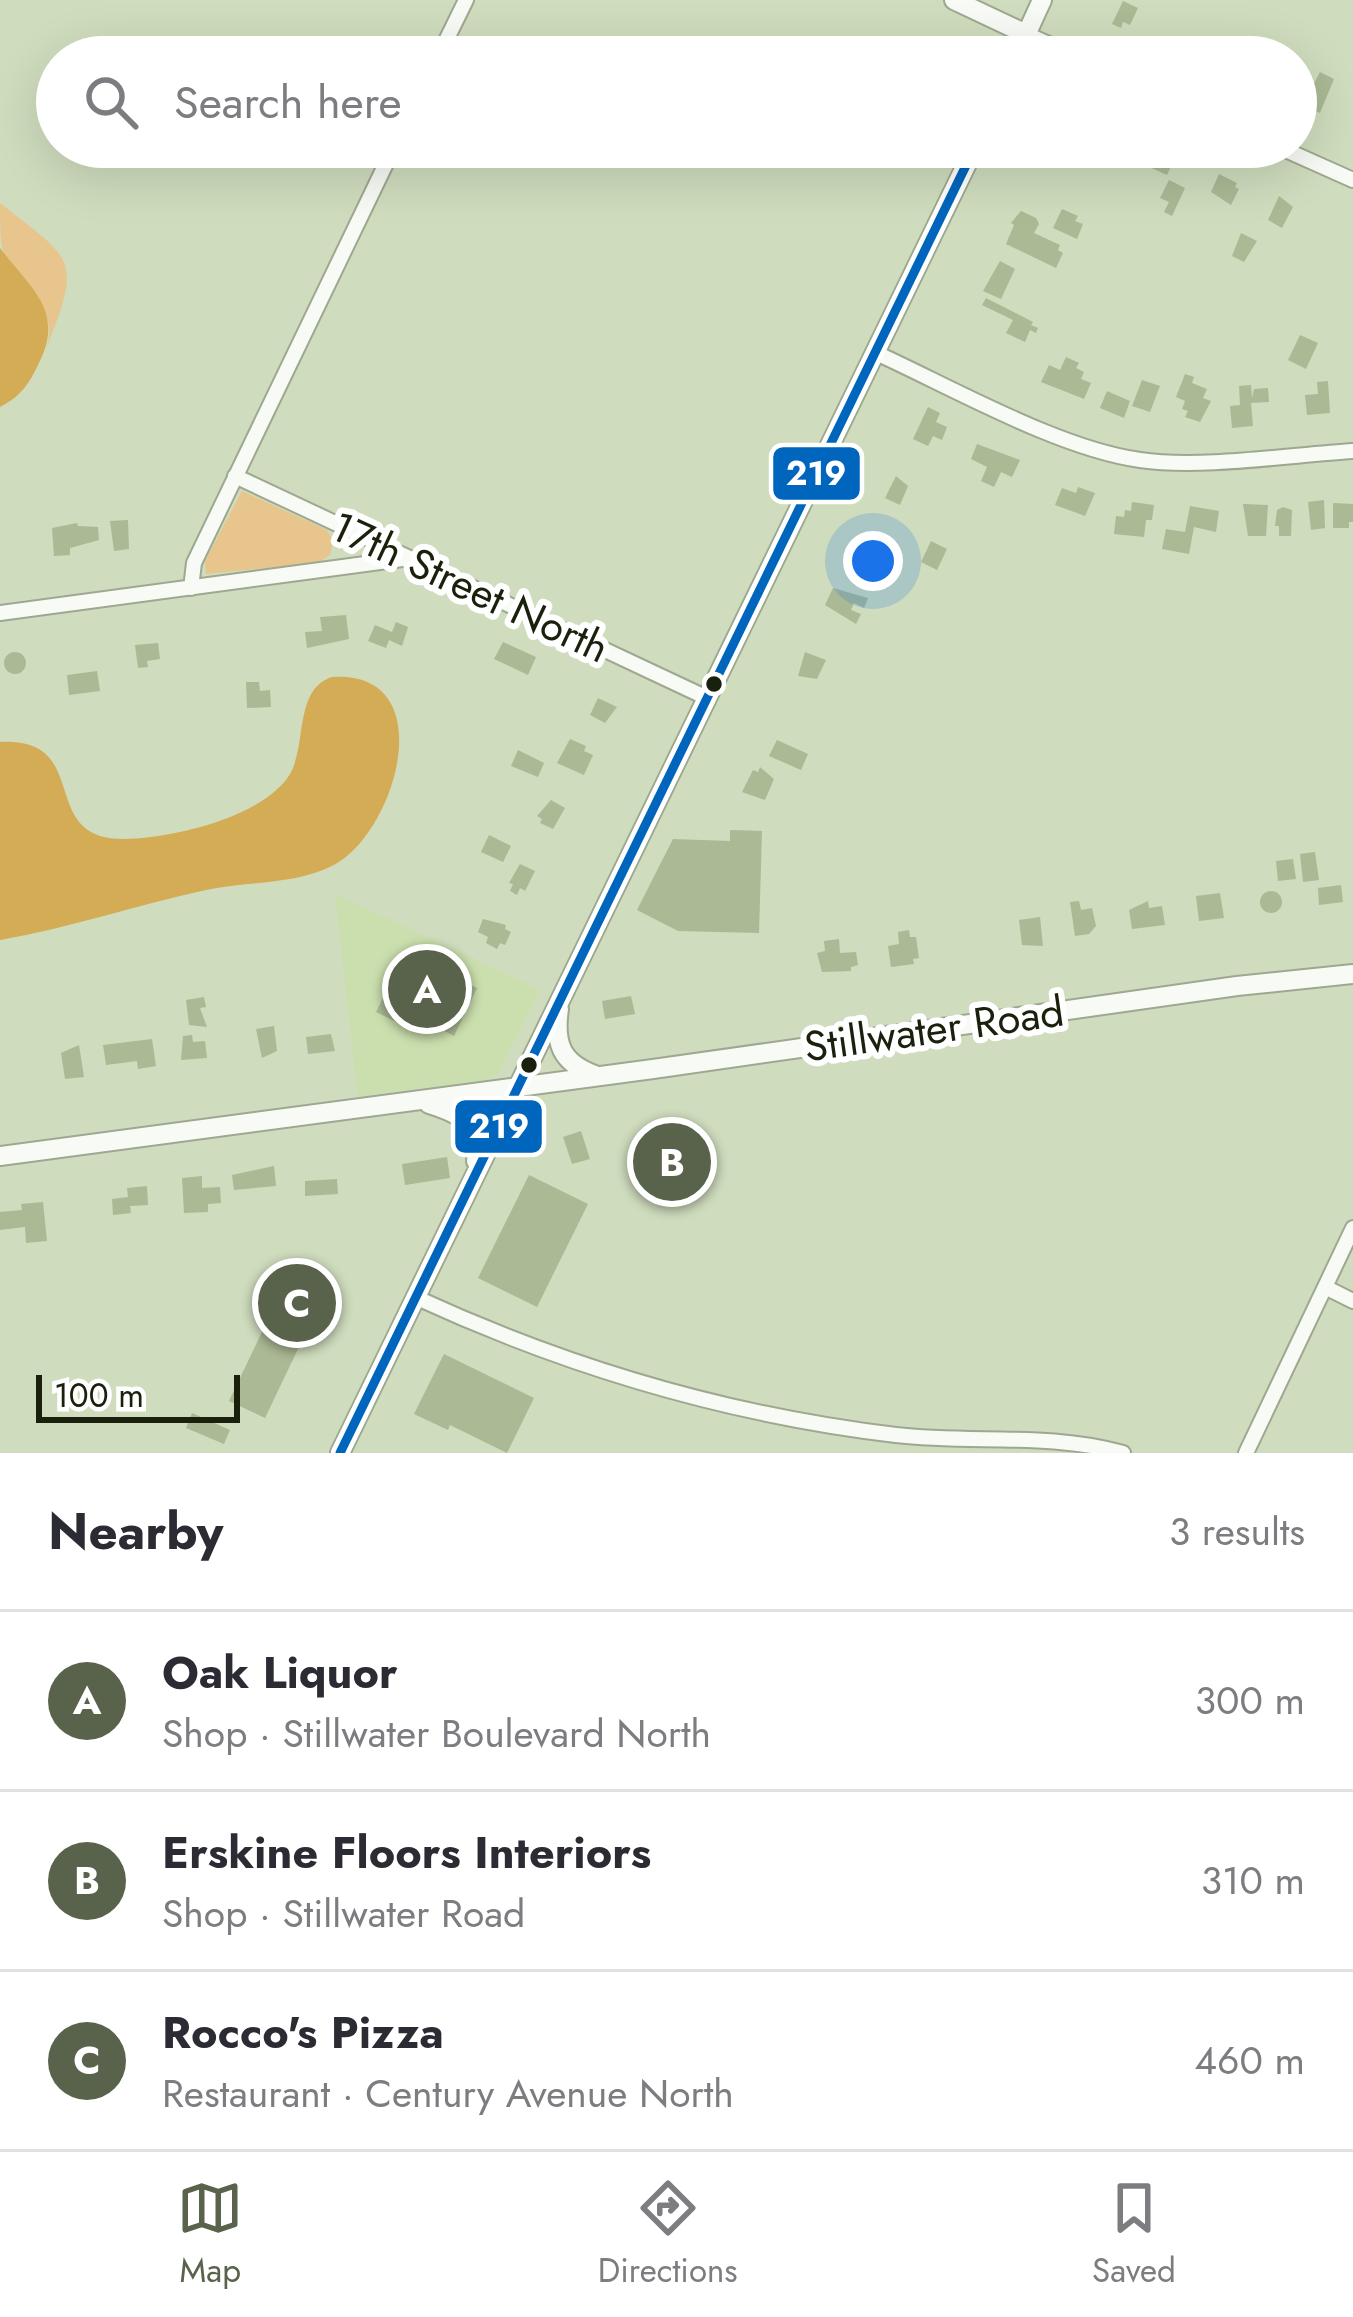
<!DOCTYPE html>
<meta charset="utf-8">
<style>
body{margin:0;font-family:Jost,sans-serif;background:#f2f2f3;color:#2b2b33}
.scale{position:absolute;left:36px;bottom:30px;width:204px;box-sizing:border-box;padding-left:12px;border:6px solid #19210c;border-top:0;font-size:33px;line-height:42px;white-space:nowrap;color:#19210c;-webkit-text-stroke:9px #fff;paint-order:stroke}
.you{position:absolute;left:873px;top:561px;width:42px;height:42px;margin:-30px;border:9px solid #fff;border-radius:50%;background:#1a73e8;box-shadow:0 0 0 18px #1a73e833}
.badge{display:grid;place-items:center;width:78px;height:78px;border-radius:50%;background:#59624a;color:#fff;font-size:39px;font-weight:700}
.pin{position:absolute;translate:-50% -50%;border:6px solid #fff;box-shadow:0 3px 12px #0006}
.list{margin:0;padding:0;list-style:none}
h2{display:flex;justify-content:space-between;align-items:center;height:156px;margin:0;padding:0 48px;font-size:51px}
h2 small{font-size:39px;font-weight:400;color:#7c7c81}
.list li{display:grid;grid-template-columns:78px 1fr auto;gap:36px;align-items:center;box-sizing:border-box;height:180px;padding:0 48px;border-top:3px solid #e1e1e2}
.list b{display:block;font-size:45px;white-space:nowrap}
.list p{margin:0;font-size:39px;white-space:nowrap;color:#7c7c81}
.list em{font-size:39px;font-style:normal;color:#7c7c81}
.icon{flex:none;width:66px;height:66px;fill:none;stroke:currentColor;stroke-width:2;stroke-linecap:round;stroke-linejoin:round}
.map{position:relative;flex:none;width:1353px;height:1453px;overflow:hidden}
.search{position:absolute;background:#fff;box-shadow:0 12px 48px #0002;left:36px;right:36px;top:36px;height:132px;display:flex;align-items:center;gap:30px;box-sizing:border-box;padding:0 42px;border-radius:66px;color:#7c7c81;font-size:45px}
.sheet{height:696px;background:#fff}
nav{display:flex;justify-content:space-around;align-items:center;box-sizing:border-box;height:168px;border-top:3px solid #e1e1e2;background:#fff;font-size:33px;color:#7c7c81}
nav a{display:grid;justify-items:center;gap:6px}
nav .on{color:#59624a}
.map>svg:first-child{display:block}
.built{fill:#cbdfae}
.green{fill:#e7c58c}
.forest{fill:#d4ac56}
.building{fill:#abb995}
.lines{fill:none;stroke-linecap:round;stroke-linejoin:round}
.street-casing{stroke:#9ea890;stroke-width:18}
.secondary-casing{stroke:#9ea890;stroke-width:22}
.street{stroke:#f8faf5;stroke-width:14}
.secondary{stroke:#f8faf5;stroke-width:18}
.bus-1-casing{stroke:#fff;stroke-width:18}
.bus-1{stroke:#0065bd;stroke-width:9}
.bus-dot{fill:#19210c;stroke:#fff;stroke-width:4.5}
.labels{text-anchor:middle;dominant-baseline:central;stroke-width:12;stroke-linejoin:round;paint-order:stroke}
.street-label{font-size:42px;fill:#19210c;stroke:#fff}
.line-badge{stroke:#fff;stroke-width:4.5}
.badge-label{font-size:33px;text-anchor:middle;font-weight:bold;fill:#fff}
</style>
<div class="map">
<svg width="1353" height="1453" viewBox="0 0 1353 1453">
<rect width="100%" height="100%" fill="#cfdcbd"/>
<path class="built" d="M335 894 540 990 498 1073 478 1081 358 1096Z"/>
<path class="green" d="M0 203C70 259 84 256 47 346 58 306 21 283 3 252 0 239 0 218 0 203Z
M242 491 327 530 333 541 330 555 318 563 206 574 205 561Z"/>
<path class="forest" d="M0 248C31 289 66 311 38 365 29 384 20 397 0 407Z
M332 677C444 670 396 835 332 866 294 885 247 881 206 890 136 905 70 928 0 940V742C94 737 36 839 123 839 171 839 264 817 290 774 307 745 294 689 332 677Z"/>
<path class="building" d="M1123 1 1138 8 1130 25 1123 22 1121 28 1112 24Z
M1320 72 1334 79 1320 113 1303 105Z
M1156 147 1165 149 1167 156 1174 159 1167 175 1147 166Z
M1219 174 1237 183 1235 187 1239 189 1231 205 1211 192Z
M1169 180 1185 188 1172 216 1164 212 1169 202 1160 198Z
M1279 196 1293 207 1282 228 1268 220Z
M1062 209 1078 216 1075 221 1083 224 1077 239 1053 228Z
M1021 211 1036 218 1039 224 1034 233 1060 245 1058 250 1063 253 1056 268 1006 244 1014 225 1011 223Z
M1241 233 1257 241 1244 262 1232 256Z
M1000 261 1015 269 1001 299 983 291Z
M986 298 1033 322 1031 325 1038 328 1036 333 1030 330 1025 342 1006 333 1013 320 982 305Z
M1300 335 1318 343 1306 369 1288 360Z
M1066 357 1079 363 1076 368 1084 372 1081 379 1091 383 1084 399 1041 382 1049 365 1060 370Z
M1185 374 1194 377 1192 383 1207 389 1203 398 1211 401 1200 422 1185 417 1188 411 1182 409 1185 401 1176 397Z
M1142 380 1160 386 1150 412 1132 406Z
M1328 381 1330 413 1307 415 1305 395 1318 394 1317 382Z
M1251 385 1252 398 1254 389 1268 388 1269 402 1251 403 1253 426 1232 428 1230 406 1240 405 1239 386Z
M1107 391 1130 401 1124 418 1100 408Z
M928 407 940 413 936 422 947 427 942 440 933 436 928 446 913 439Z
M977 444 1020 460 1012 477 1001 472 994 487 981 481 987 467 971 459Z
M896 476 908 486 900 505 885 498Z
M1078 487 1095 493 1085 516 1055 505 1062 488 1076 493Z
M1324 500 1325 528 1311 530 1308 502Z
M1132 502 1154 505 1152 520H1146L1144 537 1114 534 1116 516 1124 517 1125 510 1131 511Z
M1333 503 1353 504V522H1349V528H1333Z
M1243 504 1268 505 1266 536H1248Z
M1190 506 1219 511 1216 532 1194 527 1189 554 1162 549 1166 529 1185 532Z
M1283 507 1292 510 1291 536H1279V526H1275L1277 510Z
M128 520 129 549 114 551 110 521Z
M77 523 78 526 98 527 99 540 70 548V555L54 556 52 528Z
M931 541 947 549 937 570 921 562Z
M833 588 868 598 864 608 854 603 851 610 861 614 856 624 825 605Z
M346 615 349 639 307 648 305 632 322 631 320 617Z
M396 622 408 627 402 646 389 640 386 648 368 641 375 625 392 632Z
M503 642 536 657 528 675 494 659Z
M158 643 160 659 147 661 148 667 138 668 135 645Z
M4 663a11 11 0 1 1 22 0a11 11 0 1 1-22 0Z
M805 652 826 660 817 679 798 676Z
M97 671 100 691 69 695 67 675Z
M246 682H259L260 691 270 690 271 707 247 708Z
M598 698 617 707 605 723 590 715Z
M570 739 586 746 584 751 593 755 584 775 557 763Z
M777 740 808 754 801 770 769 756Z
M518 750 544 763 538 777 511 766Z
M760 767 774 779 765 800 742 792 753 770 758 772Z
M551 800 565 808 553 829 540 823 542 819 537 816Z
M730 830 762 831 759 933 678 931 637 910 673 839 730 841Z
M489 835 511 846 503 862 481 852Z
M1315 852 1319 880 1303 882 1300 854Z
M1293 859 1296 879 1278 881 1276 861Z
M520 864 535 871 525 891 520 888 517 895 510 891 513 884 509 883Z
M1341 885 1343 902 1319 905 1318 888Z
M1260 902a11 11 0 1 1 22 0a11 11 0 1 1-22 0Z
M1220 893 1224 918 1199 921 1196 896Z
M1079 901 1081 910 1092 908 1096 926 1089 934 1075 936 1070 902Z
M1148 901 1149 908 1162 906 1165 925 1132 929 1129 910Z
M1040 917 1043 946 1022 945 1019 920Z
M483 919 506 925 505 929 511 932 505 945 500 943 497 949 486 943 488 937 478 932Z
M909 930 910 937H916L919 958 913 959 914 964 891 967 888 946 899 944 898 932Z
M839 939 840 953 856 952 858 965 851 967V971L822 972 817 953 825 951 824 941Z
M405 953 477 988 454 1036 425 1021 419 1033 376 1012Z
M631 996 635 1014 605 1019 602 1001Z
M204 997 206 1007 200 1008 207 1027 189 1025 186 1000Z
M274 1026 277 1051 262 1058 256 1029Z
M331 1034 335 1051 308 1054 306 1037Z
M192 1035 193 1042 205 1041 207 1058 181 1060 183 1036Z
M152 1039 156 1066 138 1069 137 1061 106 1065 103 1045Z
M79 1045 84 1077 65 1079 61 1053Z
M581 1131 590 1159 572 1164 563 1137Z
M665 1136 685 1137 692 1182 659 1188 652 1143Z
M447 1157 450 1178 405 1185 402 1164Z
M274 1166 276 1186 234 1190 232 1175Z
M529 1175 588 1204 537 1307 478 1278Z
M202 1176V1188L220 1187 221 1203 208 1204V1212L184 1213 182 1178Z
M337 1179 338 1194 305 1196V1181Z
M147 1186 148 1205 130 1206 131 1213 113 1215 112 1199 128 1197 127 1188Z
M43 1202 47 1241 26 1243 25 1227 0 1230V1212L22 1210 21 1204Z
M283 1288 319 1305 265 1418 229 1401Z
M444 1354 534 1398 507 1453 450 1425 448 1430 414 1414Z
M192 1413 230 1430 224 1444 186 1428Z"/>
<g class="lines">
<g class="street-casing">
<path id="street" d="M1026 34 1078 57
M438 57 466 0
M1279 147 1353 180
M874 352C951 387 1059 449 1140 460 1200 469 1290 455 1353 451
M235 476 705 697
M191 588 194 563 394 147
M0 613 410 558
M1325 1287 1353 1301
M415 1297C569 1368 727 1415 896 1435 971 1444 1049 1432 1123 1453
M1246 1453 1353 1228"/>
</g>
<g class="secondary-casing">
<path id="secondary" d="M954 0 1026 34
M1016 57 1042 0
M559 1009C554 1043 561 1063 595 1075
M429 1104C461 1114 481 1124 476 1161
M0 1156 653 1069 1237 986 1353 974
M340 1453 975 147"/>
</g>
<use href="#street" class="street"/>
<use href="#secondary" class="secondary"/>
<g class="bus-1-casing">
<path id="bus-1" d="M340 1453 975 147"/>
</g>
<use href="#bus-1" class="bus-1"/>
</g>
<g class="bus-dot">
<circle cx="714" cy="684" r="10"/>
<circle cx="529" cy="1065" r="10"/>
</g>
<g class="labels">
<g class="street-label">
<text transform="translate(470 587) rotate(25)">17th Street North</text>
<text transform="translate(934 1029) rotate(-8)">Stillwater Road</text>
</g>
</g>
<g class="line-badge">
<rect x="771" y="445" width="91" height="57" rx="12" fill="#0065bd"/>
<rect x="453" y="1098" width="91" height="57" rx="12" fill="#0065bd"/>
</g>
<g class="badge-label">
<text x="816" y="485">219</text>
<text x="499" y="1138">219</text>
</g>
</svg>
<div class="scale">100 m</div>
<div class="you"></div>
<div class="pin badge" style="left:427px;top:989px">A</div>
<div class="pin badge" style="left:672px;top:1162px">B</div>
<div class="pin badge" style="left:297px;top:1303px">C</div>
<div class="search"><svg class="icon" aria-label="search" viewBox="0 0 24 24"><circle cx="10" cy="10" r="6"/><path d="M15 15l6 6"/></svg>Search here</div>
</div>
<section class="sheet">
<h2>Nearby<small>3 results</small></h2>
<ul class="list">
<li><span class="badge">A</span><div><b>Oak Liquor</b><p>Shop · Stillwater Boulevard North</p></div><em>300 m</em></li>
<li><span class="badge">B</span><div><b>Erskine Floors Interiors</b><p>Shop · Stillwater Road</p></div><em>310 m</em></li>
<li><span class="badge">C</span><div><b>Rocco's Pizza</b><p>Restaurant · Century Avenue North</p></div><em>460 m</em></li>
</ul>
</section>
<nav>
<a class="on"><svg class="icon" aria-label="map" viewBox="0 0 24 24"><path d="M3 6l6-2 6 2 6-2v14l-6 2-6-2-6 2zM9 4v14M15 6v14"/></svg>Map</a>
<a><svg class="icon" aria-label="directions" viewBox="0 0 24 24"><path d="M12 3l9 9-9 9-9-9zM9 14v-3h6M13 9l2 2-2 2"/></svg>Directions</a>
<a><svg class="icon" aria-label="saved" viewBox="0 0 24 24"><path d="M7 4h10v16l-5-4-5 4z"/></svg>Saved</a>
</nav>
